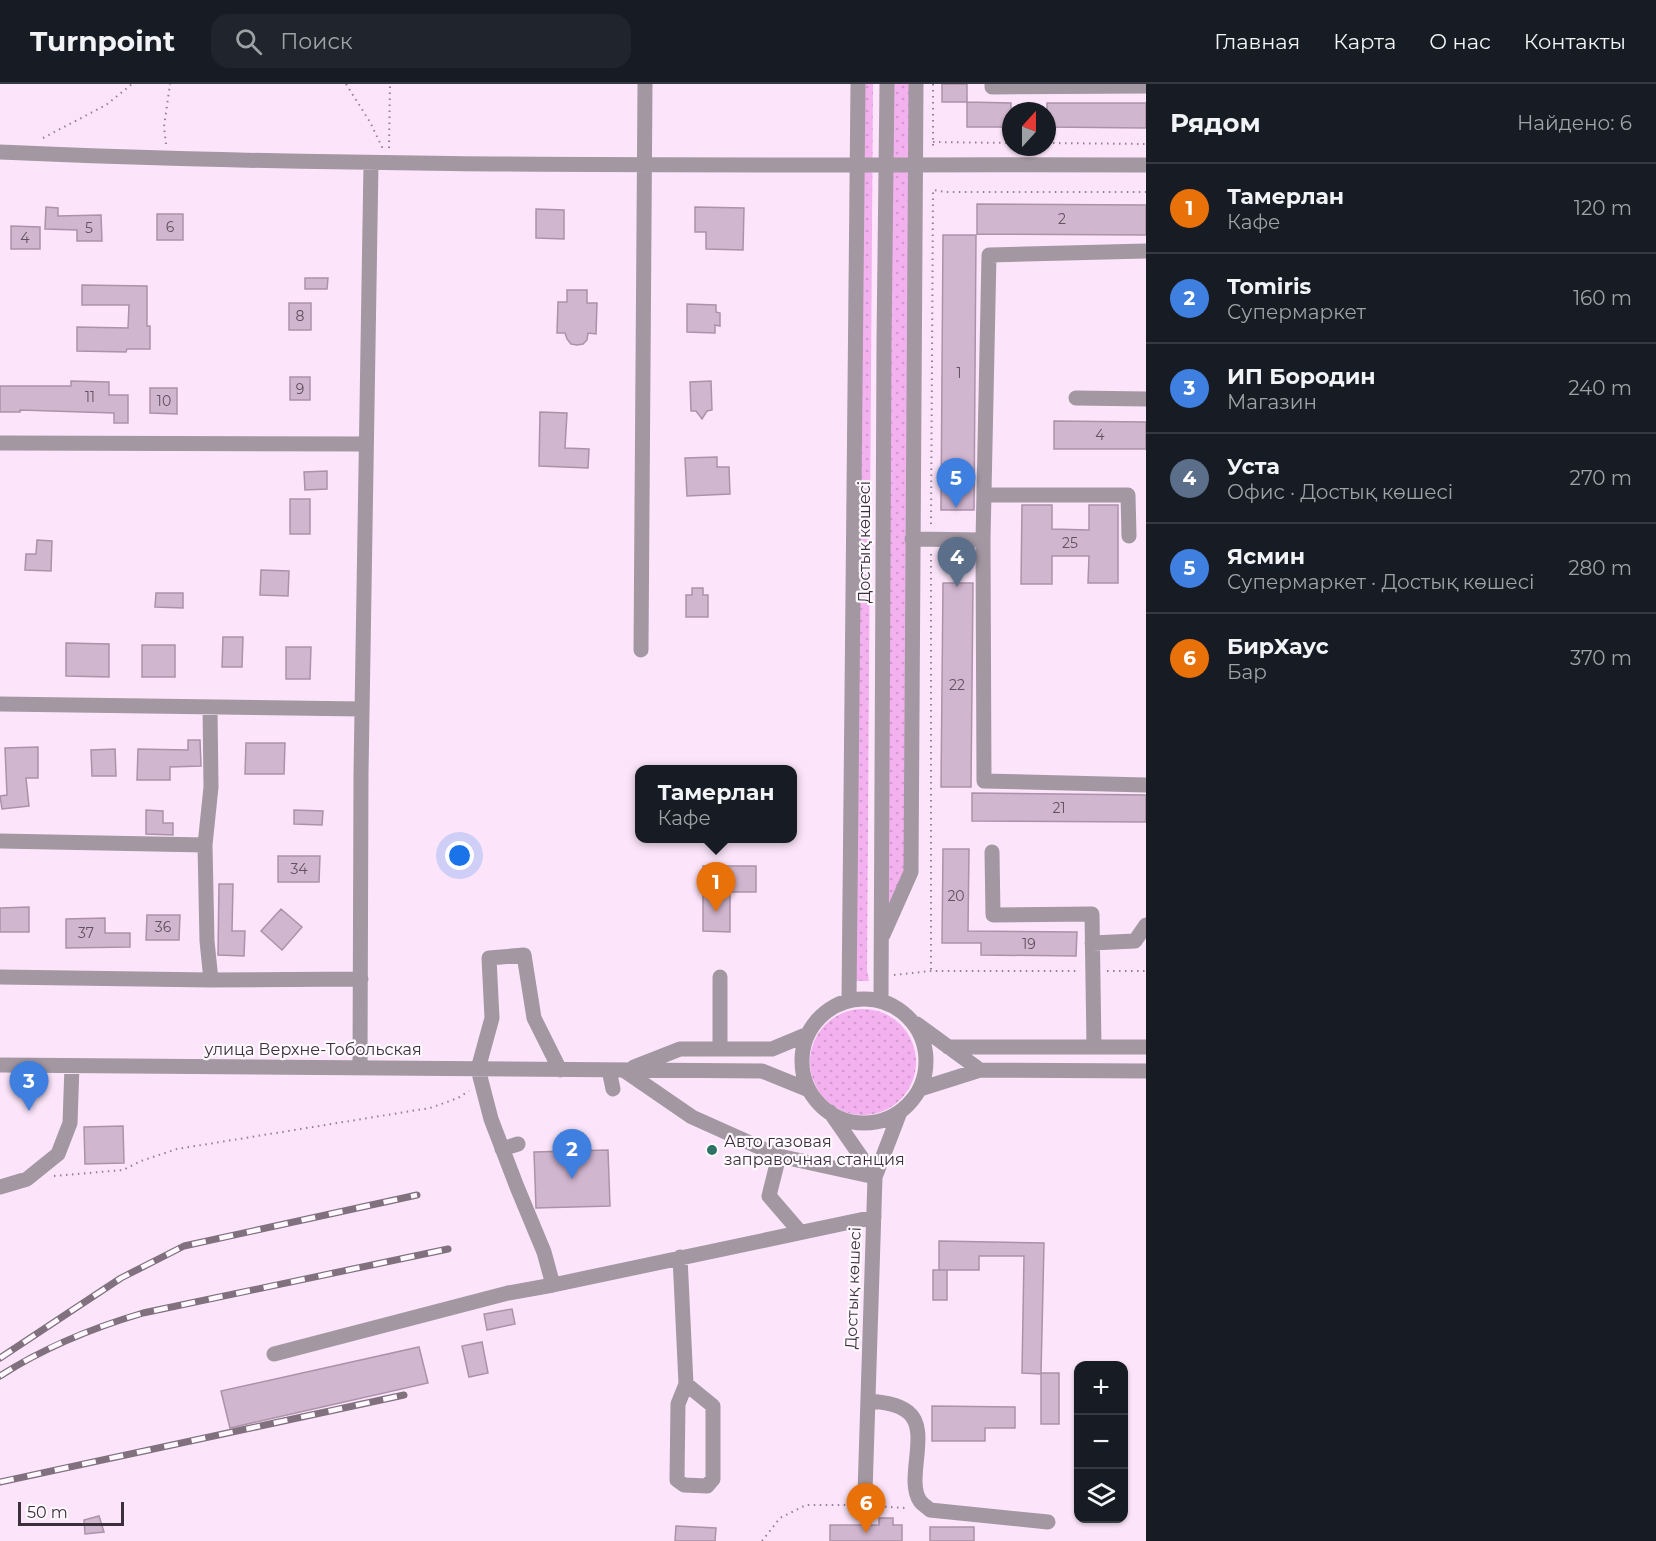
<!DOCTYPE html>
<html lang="ru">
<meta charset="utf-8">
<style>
body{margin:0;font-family:Montserrat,sans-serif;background:#20242c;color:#f1f3f6}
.controls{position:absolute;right:18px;bottom:18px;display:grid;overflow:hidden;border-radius:12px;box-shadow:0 2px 4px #0004}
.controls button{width:54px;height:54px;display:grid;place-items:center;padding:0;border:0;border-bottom:2px solid #363941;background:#171b24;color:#f1f3f6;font:30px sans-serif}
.compass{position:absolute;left:1002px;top:18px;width:54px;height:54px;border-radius:50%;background:#171b24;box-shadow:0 2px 4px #0004;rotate:21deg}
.scale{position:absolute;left:18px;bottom:15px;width:106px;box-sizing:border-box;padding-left:6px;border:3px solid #3b303a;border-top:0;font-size:16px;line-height:21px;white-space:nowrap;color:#3b303a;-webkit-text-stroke:4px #fef9fe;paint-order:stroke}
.you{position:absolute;left:460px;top:772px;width:21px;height:21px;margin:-15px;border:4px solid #fff;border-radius:50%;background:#1a73e8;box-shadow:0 0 0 9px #1a73e833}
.badge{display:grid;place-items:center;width:39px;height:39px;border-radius:50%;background:#2e7265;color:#fff;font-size:20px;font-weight:700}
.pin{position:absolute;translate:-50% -50px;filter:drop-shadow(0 2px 3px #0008)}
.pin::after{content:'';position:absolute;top:32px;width:21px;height:18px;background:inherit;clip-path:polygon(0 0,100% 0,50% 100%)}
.popup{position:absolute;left:635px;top:681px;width:162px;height:78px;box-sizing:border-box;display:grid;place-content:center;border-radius:12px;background:#171b24;filter:drop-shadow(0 2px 4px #0005);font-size:20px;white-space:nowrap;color:#9ea1a6}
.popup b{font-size:22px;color:#f1f3f6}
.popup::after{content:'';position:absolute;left:50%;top:100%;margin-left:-12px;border:12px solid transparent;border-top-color:#171b24}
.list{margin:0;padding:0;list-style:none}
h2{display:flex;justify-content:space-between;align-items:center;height:78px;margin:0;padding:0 24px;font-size:26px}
h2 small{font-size:20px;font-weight:400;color:#9ea1a6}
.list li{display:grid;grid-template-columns:39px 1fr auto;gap:18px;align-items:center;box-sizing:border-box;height:90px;padding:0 24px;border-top:2px solid #363941}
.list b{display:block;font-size:22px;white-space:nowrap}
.list p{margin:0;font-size:20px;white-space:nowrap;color:#9ea1a6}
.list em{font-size:20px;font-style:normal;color:#9ea1a6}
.icon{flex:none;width:33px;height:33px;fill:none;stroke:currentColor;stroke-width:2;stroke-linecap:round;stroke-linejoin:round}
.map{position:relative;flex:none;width:1146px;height:1457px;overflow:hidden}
header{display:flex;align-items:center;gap:36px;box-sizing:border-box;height:84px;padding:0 30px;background:#171b24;border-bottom:2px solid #363941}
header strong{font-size:28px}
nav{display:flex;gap:33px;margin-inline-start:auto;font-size:21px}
.search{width:420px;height:54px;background:#20242c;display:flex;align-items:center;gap:15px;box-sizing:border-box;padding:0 21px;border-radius:18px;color:#9ea1a6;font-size:22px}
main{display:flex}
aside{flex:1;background:#171b24}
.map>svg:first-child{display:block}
.grass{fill:url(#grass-dots)}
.building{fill:#d1b6cf;stroke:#ab92a9;stroke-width:1.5}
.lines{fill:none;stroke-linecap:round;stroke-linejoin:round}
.path{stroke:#928291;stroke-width:2;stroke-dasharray:1.5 4.5;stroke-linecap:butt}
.minor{stroke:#a397a2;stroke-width:15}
.rail-casing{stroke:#81717f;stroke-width:7}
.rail{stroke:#fef9fe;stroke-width:4.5;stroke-dasharray:14;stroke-linecap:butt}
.poi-dot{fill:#2e7265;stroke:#fef9fe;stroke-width:2}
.labels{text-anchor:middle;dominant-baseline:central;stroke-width:4.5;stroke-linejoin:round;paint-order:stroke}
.number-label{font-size:14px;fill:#60525f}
.street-label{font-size:16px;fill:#3b303a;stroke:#fef9fe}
.poi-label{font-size:16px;fill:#3b303a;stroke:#fef9fe;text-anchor:start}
</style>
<header>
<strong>Turnpoint</strong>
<div class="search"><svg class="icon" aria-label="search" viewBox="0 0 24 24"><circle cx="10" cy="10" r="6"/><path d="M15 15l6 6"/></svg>Поиск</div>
<nav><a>Главная</a><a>Карта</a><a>О нас</a><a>Контакты</a></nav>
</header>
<main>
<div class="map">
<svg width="1146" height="1457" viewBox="0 0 1146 1457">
<defs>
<pattern id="grass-dots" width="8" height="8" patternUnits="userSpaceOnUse" patternTransform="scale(1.5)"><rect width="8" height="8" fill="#f3b2ef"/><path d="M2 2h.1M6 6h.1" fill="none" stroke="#d199ce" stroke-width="1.8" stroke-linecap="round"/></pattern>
</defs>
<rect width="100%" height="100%" fill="#fce5fa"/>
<path class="grass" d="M864 0H873L867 887 869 897H852Z
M892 0H910L904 789 888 824Z
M810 978a53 53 0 1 1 106 0a53 53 0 1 1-106 0Z"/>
<path class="building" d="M942 0H967V18H942Z
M967 18 1011 19V43H967Z
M1047 19H1146V44L1047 43Z
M977 120 1146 121V151L977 150Z
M46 123 58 124V132L101 131 102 157H77V146L45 145Z
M695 123 744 124 743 166 706 165V148H695Z
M536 125 564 126V155L536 154Z
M157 130H183V156H157Z
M11 142 40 143V165H11Z
M943 151H976L974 426H941Z
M305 194H328L327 205H305Z
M82 201 147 202V242H150V265H127L126 268 77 267V243L128 244 129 221H82Z
M567 206H587V219H597L596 250 588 249 587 256 583 260 577 261 571 260 567 255 565 249H557L558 218H567Z
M289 219H311V246H289Z
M687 220 716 221V228L720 229V242L715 241V249L687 248Z
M290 293H310V316H290Z
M71 297 109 298V311H128V339H114V329L20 326V328H0V302H71Z
M711 297 712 326 707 327 702 335 696 327H691L690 298Z
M150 304H177V330L150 329Z
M540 328 567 329 565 364 589 365 588 384 539 382Z
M1054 337 1146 338V365H1054Z
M717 373V383H729L730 410 687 412 685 374Z
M327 387V405L305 406 304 388Z
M290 415H310V450H290Z
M1022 421H1052V445L1089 446V421H1118V499H1088L1089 472H1052V500H1021Z
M37 456 52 457 51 487 25 486 26 470H36Z
M261 486 289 487 288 512 260 511Z
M943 499H973L971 703H941Z
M692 504H703V511H708V533H686V511H692Z
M156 509H183V524L155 523Z
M223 553H243L242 583H222Z
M66 559 109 560V593L66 592Z
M142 561H175V593H142Z
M286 563H311L310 595H286Z
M188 656H200L201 682 170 683V696H137L138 665 188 666Z
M246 659H285L284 690H245Z
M38 663V694H26L29 722 2 725 0 712 7 711 5 664Z
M115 665 116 692H92L91 666Z
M972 709 1146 711V738L972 737Z
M146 726 163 727V739H173V751L146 750Z
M294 726 323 727 322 741 294 740Z
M943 765H969L968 847 1077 848 1076 872 981 871V859H942Z
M278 772H320L319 798H278Z
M703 782H756V808H730V848L703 847Z
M219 800H233L232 847H245L244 872 218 871Z
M29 823V848H0V824Z
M281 825 302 843 282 866 261 847Z
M147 831H180L179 856H146Z
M105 834V849H130V863L66 864V835Z
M123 1042 124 1079 85 1080 84 1043Z
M608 1066 610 1122 536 1124 534 1068Z
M939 1157 1044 1159 1041 1290 1022 1289 1024 1172H979V1186H939Z
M933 1186H947V1216H933Z
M512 1225 515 1240 487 1246 484 1230Z
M482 1258 488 1289 469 1293 462 1262Z
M419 1263 428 1299 230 1344 221 1307Z
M1041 1289H1059V1340H1041Z
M932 1322 1015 1323V1344H985V1357H932Z
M99 1432 104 1448 85 1450 84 1436Z
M879 1434H893V1441H902V1457H830V1441H879Z
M676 1442 716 1444 715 1457H675Z
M930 1443H974V1457H930Z"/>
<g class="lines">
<path class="path" d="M346 0 370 38 383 65
M933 0V66
M43 54 106 21 132 0
M933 58 1011 59
M1047 59 1146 60
M166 60 164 43 170 0
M389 64 390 0
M931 440 933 106 946 108H1146
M931 470V887
M1107 887H1146
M894 891 931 887H1077
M54 1092 123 1086 141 1077 177 1065 430 1024 458 1014 469 1007
M873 1422 906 1424
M762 1457 780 1434 806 1421H856"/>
<path class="minor" d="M992 0V3L1146 2
M0 68C382 85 764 80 1146 81
M1146 167 989 171 983 456 984 697 1146 701
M1076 314 1146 315
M0 359 366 360
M984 411H1128L1129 452
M912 455 983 456
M641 566 645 0
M0 620 362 625
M0 757 205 761 207 857 211 896
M205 761 211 703 210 624
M992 768 993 831 1092 830 1094 963
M883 851 911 788 916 0
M1092 859 1135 857 1146 841
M0 893 211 896 361 895
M720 893V965
M802 977a62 62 0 1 1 124 0a62 62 0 1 1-124 0Z
M849 916 858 0
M881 917 884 258 887 0
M917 940 980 986
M948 963H1146
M0 981 762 987 809 1006
M360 983 361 690 371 79
M634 983 680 965H772L808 950
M609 986 613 1005
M625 987 692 1033 779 1072 875 1093
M920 1005 980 986 1146 987
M830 1028 875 1093
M502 1065 518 1060
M779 1072 769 1112 800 1148
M0 1103 27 1095 58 1070 70 1039 72 982
M680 1173 686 1300 678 1320 677 1396 684 1401 707 1402 713 1395V1322L686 1300
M553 1201 544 1168 517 1103 491 1035 478 985 492 934 489 874 524 871 534 934 560 986
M274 1270 508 1209 553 1201 874 1133
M868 1317C880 1318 897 1319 908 1328 931 1346 905 1395 920 1417 922 1420 927 1423 930 1426L1048 1438
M865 1409 875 1093 900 1028"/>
<g class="rail-casing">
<path id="rail" d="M0 1274 121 1194 184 1162 417 1111
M0 1292C45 1263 92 1244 143 1229L448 1165
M0 1398 404 1311"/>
</g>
<use href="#rail" class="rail"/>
</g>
<circle class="poi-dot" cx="712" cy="1066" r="6"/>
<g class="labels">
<g class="number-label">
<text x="1062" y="135">2</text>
<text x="170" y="143">6</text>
<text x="89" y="144">5</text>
<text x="25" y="154">4</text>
<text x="300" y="232">8</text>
<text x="959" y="289">1</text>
<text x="300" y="305">9</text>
<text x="90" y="313">11</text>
<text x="164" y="317">10</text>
<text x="1100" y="351">4</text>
<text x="1070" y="459">25</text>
<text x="957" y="601">22</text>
<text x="1059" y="724">21</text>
<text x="299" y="785">34</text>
<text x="956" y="812">20</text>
<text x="163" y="843">36</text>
<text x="86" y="849">37</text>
<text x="1029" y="860">19</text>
</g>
<g class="street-label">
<text transform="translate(864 458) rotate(-90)">Достық көшесі</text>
<text x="313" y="965">улица Верхне-Тобольская</text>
<text transform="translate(853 1204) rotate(-88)">Достық көшесі</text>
</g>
<g class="poi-label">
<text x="724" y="1057">Авто газовая<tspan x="724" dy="18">заправочная станция</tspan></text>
</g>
</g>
</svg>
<div class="controls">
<button>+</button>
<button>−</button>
<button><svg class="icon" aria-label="layers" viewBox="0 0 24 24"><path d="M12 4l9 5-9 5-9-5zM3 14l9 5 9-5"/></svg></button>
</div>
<svg class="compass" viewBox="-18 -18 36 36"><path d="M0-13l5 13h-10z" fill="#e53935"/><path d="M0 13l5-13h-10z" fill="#9ea1a6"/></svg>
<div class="scale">50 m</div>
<div class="you"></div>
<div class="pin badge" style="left:716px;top:828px;background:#e8710a">1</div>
<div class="popup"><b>Тамерлан</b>Кафе</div>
<div class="pin badge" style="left:572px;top:1095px;background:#3f7fe0">2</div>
<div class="pin badge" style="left:29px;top:1027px;background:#3f7fe0">3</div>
<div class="pin badge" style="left:957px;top:503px;background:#5c6f8a">4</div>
<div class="pin badge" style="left:956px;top:424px;background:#3f7fe0">5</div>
<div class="pin badge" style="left:866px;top:1449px;background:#e8710a">6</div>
</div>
<aside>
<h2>Рядом<small>Найдено: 6</small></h2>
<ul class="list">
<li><span class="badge" style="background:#e8710a">1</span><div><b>Тамерлан</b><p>Кафе</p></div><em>120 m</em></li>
<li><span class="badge" style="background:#3f7fe0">2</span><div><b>Tomiris</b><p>Супермаркет</p></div><em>160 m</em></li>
<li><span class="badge" style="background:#3f7fe0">3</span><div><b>ИП Бородин</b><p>Магазин</p></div><em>240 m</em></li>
<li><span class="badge" style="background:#5c6f8a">4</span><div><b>Уста</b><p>Офис · Достық көшесі</p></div><em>270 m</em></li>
<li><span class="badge" style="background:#3f7fe0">5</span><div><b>Ясмин</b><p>Супермаркет · Достық көшесі</p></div><em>280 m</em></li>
<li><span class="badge" style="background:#e8710a">6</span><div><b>БирХаус</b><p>Бар</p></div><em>370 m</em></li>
</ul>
</aside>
</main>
